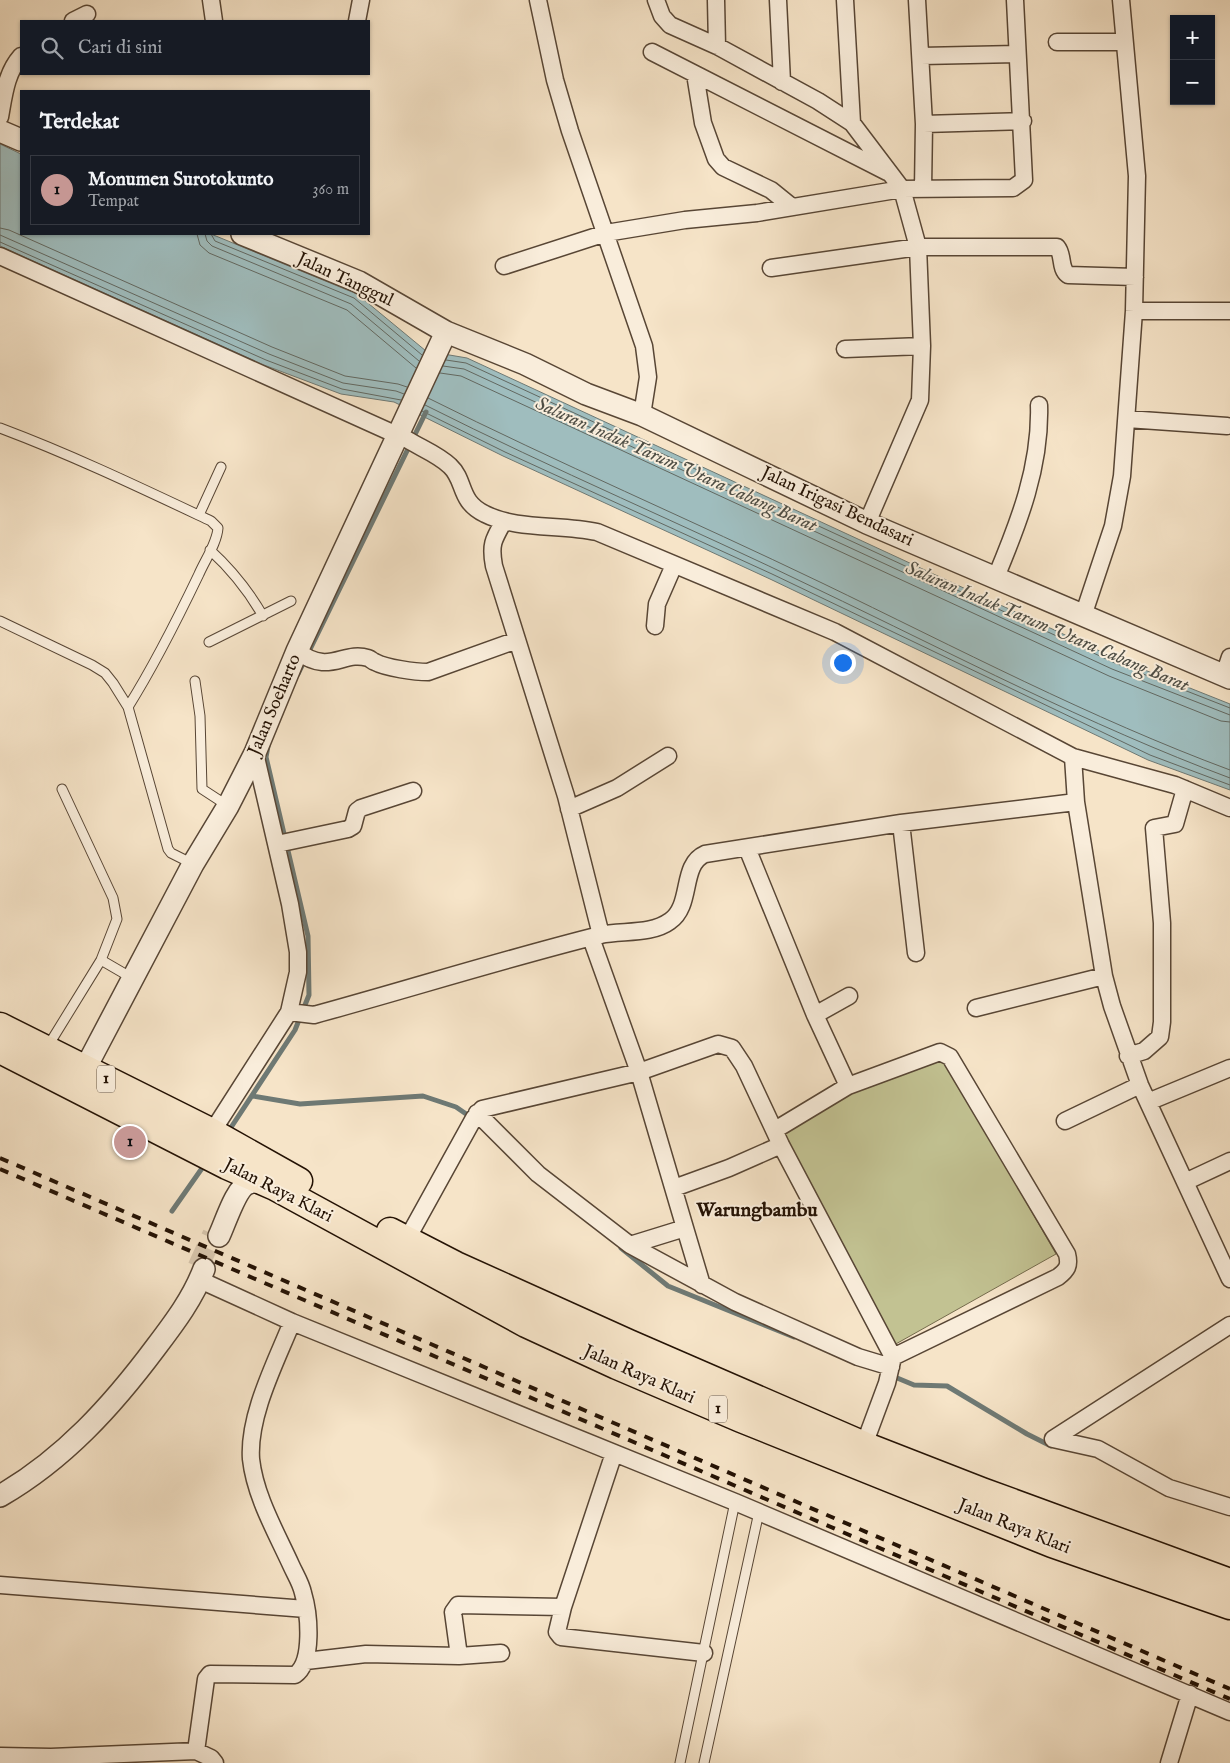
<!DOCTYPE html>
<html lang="id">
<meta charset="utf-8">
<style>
body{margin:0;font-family:"IM FELL English",serif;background:#242831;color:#f1f3f6}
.controls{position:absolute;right:15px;top:15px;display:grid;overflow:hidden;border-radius:0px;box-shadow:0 1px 4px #0004}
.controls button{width:45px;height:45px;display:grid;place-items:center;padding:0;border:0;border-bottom:1px solid #363941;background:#171b24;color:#f1f3f6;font:25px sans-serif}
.you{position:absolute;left:842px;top:662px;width:18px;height:18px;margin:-12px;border:4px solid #fff;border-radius:50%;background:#1a73e8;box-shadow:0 0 0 8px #1a73e833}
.badge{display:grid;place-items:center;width:32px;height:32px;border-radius:50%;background:#c59692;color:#111;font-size:16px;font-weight:700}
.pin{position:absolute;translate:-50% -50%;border:2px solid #fff;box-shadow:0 1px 5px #0006}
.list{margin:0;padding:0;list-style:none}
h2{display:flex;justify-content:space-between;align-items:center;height:65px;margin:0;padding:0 20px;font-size:21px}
h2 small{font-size:16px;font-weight:400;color:#9ea1a6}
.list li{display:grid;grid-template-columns:32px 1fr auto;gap:15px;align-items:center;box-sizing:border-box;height:70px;margin:0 10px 10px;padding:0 10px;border:1px solid #363941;border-radius:0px}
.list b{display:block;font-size:19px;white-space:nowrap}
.list p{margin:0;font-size:16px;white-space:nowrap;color:#9ea1a6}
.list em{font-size:16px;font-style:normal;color:#9ea1a6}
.icon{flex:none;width:28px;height:28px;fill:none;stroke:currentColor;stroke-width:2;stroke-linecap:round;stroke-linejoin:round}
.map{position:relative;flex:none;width:1230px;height:1763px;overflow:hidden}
.search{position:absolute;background:#171b24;box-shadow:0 1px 4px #0004;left:20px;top:20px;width:350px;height:55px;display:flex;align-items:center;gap:12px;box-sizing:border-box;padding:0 18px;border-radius:0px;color:#9ea1a6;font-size:19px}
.panel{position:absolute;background:#171b24;box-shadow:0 1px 4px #0004;left:20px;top:90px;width:350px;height:145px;border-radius:0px}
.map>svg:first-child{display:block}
.green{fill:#c2c292;stroke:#736a4b}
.water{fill:#9fbdbe;stroke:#6e7974}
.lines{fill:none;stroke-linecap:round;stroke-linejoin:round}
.shore{stroke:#626861;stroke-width:1}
.stream{stroke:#6e7974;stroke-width:5}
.tertiary-tunnel{stroke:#d6c4ab;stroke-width:21;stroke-dasharray:21 11;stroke-linecap:butt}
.service-casing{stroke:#584635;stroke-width:11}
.minor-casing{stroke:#584635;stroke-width:19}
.tertiary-casing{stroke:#584635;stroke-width:24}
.primary-casing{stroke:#241204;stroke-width:29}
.service{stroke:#f9eddb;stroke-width:9}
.minor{stroke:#f9eddb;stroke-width:16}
.tertiary{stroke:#f9eddb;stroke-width:21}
.primary{stroke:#f6e4c8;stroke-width:26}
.rail{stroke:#241204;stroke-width:4;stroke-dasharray:9 9;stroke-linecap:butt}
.labels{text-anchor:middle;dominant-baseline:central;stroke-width:4;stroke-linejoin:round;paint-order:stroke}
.shield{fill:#f9eddb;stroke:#645444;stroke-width:1}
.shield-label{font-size:16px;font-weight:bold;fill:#241204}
.street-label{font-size:18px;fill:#241204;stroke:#f9eddb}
.water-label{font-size:19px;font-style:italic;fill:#4f4e45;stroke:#f9eddb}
.quarter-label{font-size:20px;font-weight:bold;fill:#241204;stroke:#f9eddb}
</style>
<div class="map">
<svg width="1230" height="1763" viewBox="0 0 1230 1763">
<rect width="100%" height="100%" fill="#f6e4c8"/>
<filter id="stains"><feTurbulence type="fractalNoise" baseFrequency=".004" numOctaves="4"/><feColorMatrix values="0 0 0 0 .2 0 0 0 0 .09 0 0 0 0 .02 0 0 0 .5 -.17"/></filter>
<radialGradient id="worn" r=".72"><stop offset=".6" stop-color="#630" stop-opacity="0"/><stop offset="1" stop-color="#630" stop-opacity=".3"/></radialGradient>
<path class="green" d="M940 1052 1056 1254 894 1345 775 1130 848 1086Z"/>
<path class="water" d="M0 144 21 154V234H211L357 294 426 351 467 358 1117 659 1230 704V790L1148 760 770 579 503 456 394 402 341 394 264 365 0 246Z"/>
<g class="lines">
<path class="shore" d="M0 228 9 230 272 347 345 376 398 384 407 387
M197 234 200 245 209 253 347 310 416 368
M205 234 207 241 212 246 351 304 419 361
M211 234 215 241 354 298 422 355
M0 235 269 354 343 383 396 391 404 394
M0 242 266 360 342 389 401 400
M446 360 466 363 1115 663 1230 708
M443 366 464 369 1112 669 1230 715
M440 373 461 376 1109 676 1221 721 1230 722
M428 398C558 463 691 520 822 583 957 648 1090 718 1230 770
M425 405C554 470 687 526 817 589 953 654 1088 725 1230 778
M422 411 505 452 772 574 1150 755 1230 785"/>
<path class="stream" d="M298 674 426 412
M253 1096 300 1104 423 1096 456 1107 472 1118
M228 1132 295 1030 309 995 308 936 266 757 268 746
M172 1211 205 1164
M621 1248 668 1286 794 1337
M890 1375 914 1385 947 1386 1027 1434 1051 1446"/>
<path class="tertiary-tunnel" d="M198 1267 213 1234"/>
<g class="service-casing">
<path id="service" d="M0 428C72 455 141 488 211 521L218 528C217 543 205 560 199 574 177 620 155 664 128 707
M199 515 221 467
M210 550C232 570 248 590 263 616
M0 621 92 665 105 673 113 683 128 707 168 849 171 853 193 864
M209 642 291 601
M195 681 200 716 202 789 228 806
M101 960 132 978
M48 1046 101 960 117 919 113 898 62 789
M680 1763 735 1502
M704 1763 759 1512"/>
</g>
<g class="minor-casing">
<path id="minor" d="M211 0 214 21
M538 0 555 80 570 131 644 346 648 377 642 415
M656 0 662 16 670 25 717 46 818 101 852 123 902 189 918 247 922 346 920 400 867 523
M716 0 717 46
M778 0 782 82
M845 0 852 123
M917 0 924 124 923 189
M73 21 87 14
M357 21 361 0
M1057 42H1124
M652 52 887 172
M921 56 1017 54
M695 74 703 123 716 159 723 167 771 190 792 207
M0 117C4 95 6 73 21 56
M924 124 1023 121
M0 256 408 440C421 448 439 455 450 466 466 481 458 501 485 514 516 530 561 524 597 532L835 632 1073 757 1175 785 1230 808
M504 266 606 233 685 220 757 213 902 189 1013 188 1024 180 1015 0
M771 268 918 247H1057C1064 255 1059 268 1068 275L1135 277
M1134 311H1230
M845 349 922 346
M1127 419 1227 426
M504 521C493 540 490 545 494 566L566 796 601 935
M996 577C1019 522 1041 466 1039 405
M1084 613 1113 526 1122 476 1134 311 1137 176 1121 0
M655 626 657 604 674 565
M297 651C330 676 343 650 368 658 371 659 372 661 375 662 386 668 415 672 428 672L517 640
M1224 675 1230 657
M1073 757 1076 802 1104 976 1112 1006 1140 1085 1230 1279
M569 809 617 788 668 756
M901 823 916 953
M277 844 348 829 353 826 357 811 361 808 413 791
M747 848 815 1015 848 1086
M591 938 639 1072 685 1228 630 1245
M976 1008 1104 976
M289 1012 314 1015C409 989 504 959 600 935 622 930 651 935 670 921 693 905 680 865 705 854L901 823 1076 802
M815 1015 849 996
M1128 1056 1144 1051 1160 1037 1162 1022V923L1154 828 1175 824 1185 789
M1148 1102 1230 1068
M477 1113 538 1174 630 1245 735 1302 858 1357 891 1367
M1065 1121 1140 1085
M775 1130 848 1086 940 1052 950 1057 1067 1254C1070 1266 1067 1270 1058 1277L893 1357
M212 1132 289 1012 298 972V952L290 904 255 753
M1185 1182 1230 1161
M674 1188 729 1168 781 1145
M685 1228 702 1285
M406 1241 474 1118 482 1109 639 1072 718 1044 732 1048 744 1066 781 1145 893 1357 887 1383 864 1445
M200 1280 292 1322 735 1502 1230 1712
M1230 1325 1053 1439 1098 1449 1169 1488 1230 1507
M0 1585 306 1609
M563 1607 614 1453
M501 1653 459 1656 453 1612 458 1605 563 1607 557 1632 561 1637 704 1653
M306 1661 366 1654 459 1656
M196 1751 206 1679 210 1674 295 1675C314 1662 309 1613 303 1593 301 1583 295 1574 291 1565 276 1532 255 1496 251 1459 248 1415 276 1362 292 1322
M0 1756 51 1757 196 1751 211 1758 215 1763
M1169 1763 1190 1694"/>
</g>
<g class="tertiary-casing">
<path id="tertiary" d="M0 131 21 140
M242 234 359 282 446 332 525 364 586 394 642 415 867 523 1230 678
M85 1069 193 864 228 806 255 753 297 651 446 332
M219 1236C225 1224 236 1187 249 1183 256 1180 261 1183 268 1185
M0 1496C64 1459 112 1406 156 1347 175 1322 193 1298 204 1269"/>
</g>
<g class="primary-casing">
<path id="primary" d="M0 1026 212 1132 299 1181
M0 1050 227 1166 275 1187 526 1324 617 1366 741 1419 1052 1544 1230 1606
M390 1231 456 1265 629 1343 864 1445 982 1491 1230 1582"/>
</g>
<use href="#service" class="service"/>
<use href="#minor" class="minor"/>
<use href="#tertiary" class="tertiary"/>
<use href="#primary" class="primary"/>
<path class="rail" d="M0 1158 1230 1689
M0 1169 1230 1699"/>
</g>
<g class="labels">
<g class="shield">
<rect x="97" y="1065.5" width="18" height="27" rx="4"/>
<rect x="709" y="1395.5" width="18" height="27" rx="4"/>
</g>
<g class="shield-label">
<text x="106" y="1079">1</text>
<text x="718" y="1409">1</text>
</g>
<g class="street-label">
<text transform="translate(345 280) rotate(25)">Jalan Tanggul</text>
<text transform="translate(837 507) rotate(25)">Jalan Irigasi Bendasari</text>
<text transform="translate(275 705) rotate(-67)">Jalan Soeharto</text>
<text transform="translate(278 1191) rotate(27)">Jalan Raya Klari</text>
<text transform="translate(639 1375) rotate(24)">Jalan Raya Klari</text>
<text transform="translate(1014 1527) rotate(22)">Jalan Raya Klari</text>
</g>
<g class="water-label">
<text transform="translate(676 465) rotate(24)">Saluran Induk Tarum Utara Cabang Barat</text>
<text transform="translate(1047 627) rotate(23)">Saluran Induk Tarum Utara Cabang Barat</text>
</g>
<g class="quarter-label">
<text x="757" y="1210">Warungbambu</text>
</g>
</g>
<rect width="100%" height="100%" filter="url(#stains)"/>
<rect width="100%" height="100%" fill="url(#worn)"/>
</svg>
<div class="controls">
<button>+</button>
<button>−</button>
</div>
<div class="you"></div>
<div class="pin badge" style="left:130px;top:1142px">1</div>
<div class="search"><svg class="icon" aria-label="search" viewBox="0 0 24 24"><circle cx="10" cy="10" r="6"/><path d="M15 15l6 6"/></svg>Cari di sini</div>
<section class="panel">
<h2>Terdekat<small></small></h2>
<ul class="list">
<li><span class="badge">1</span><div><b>Monumen Surotokunto</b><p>Tempat</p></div><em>360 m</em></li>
</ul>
</section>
</div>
